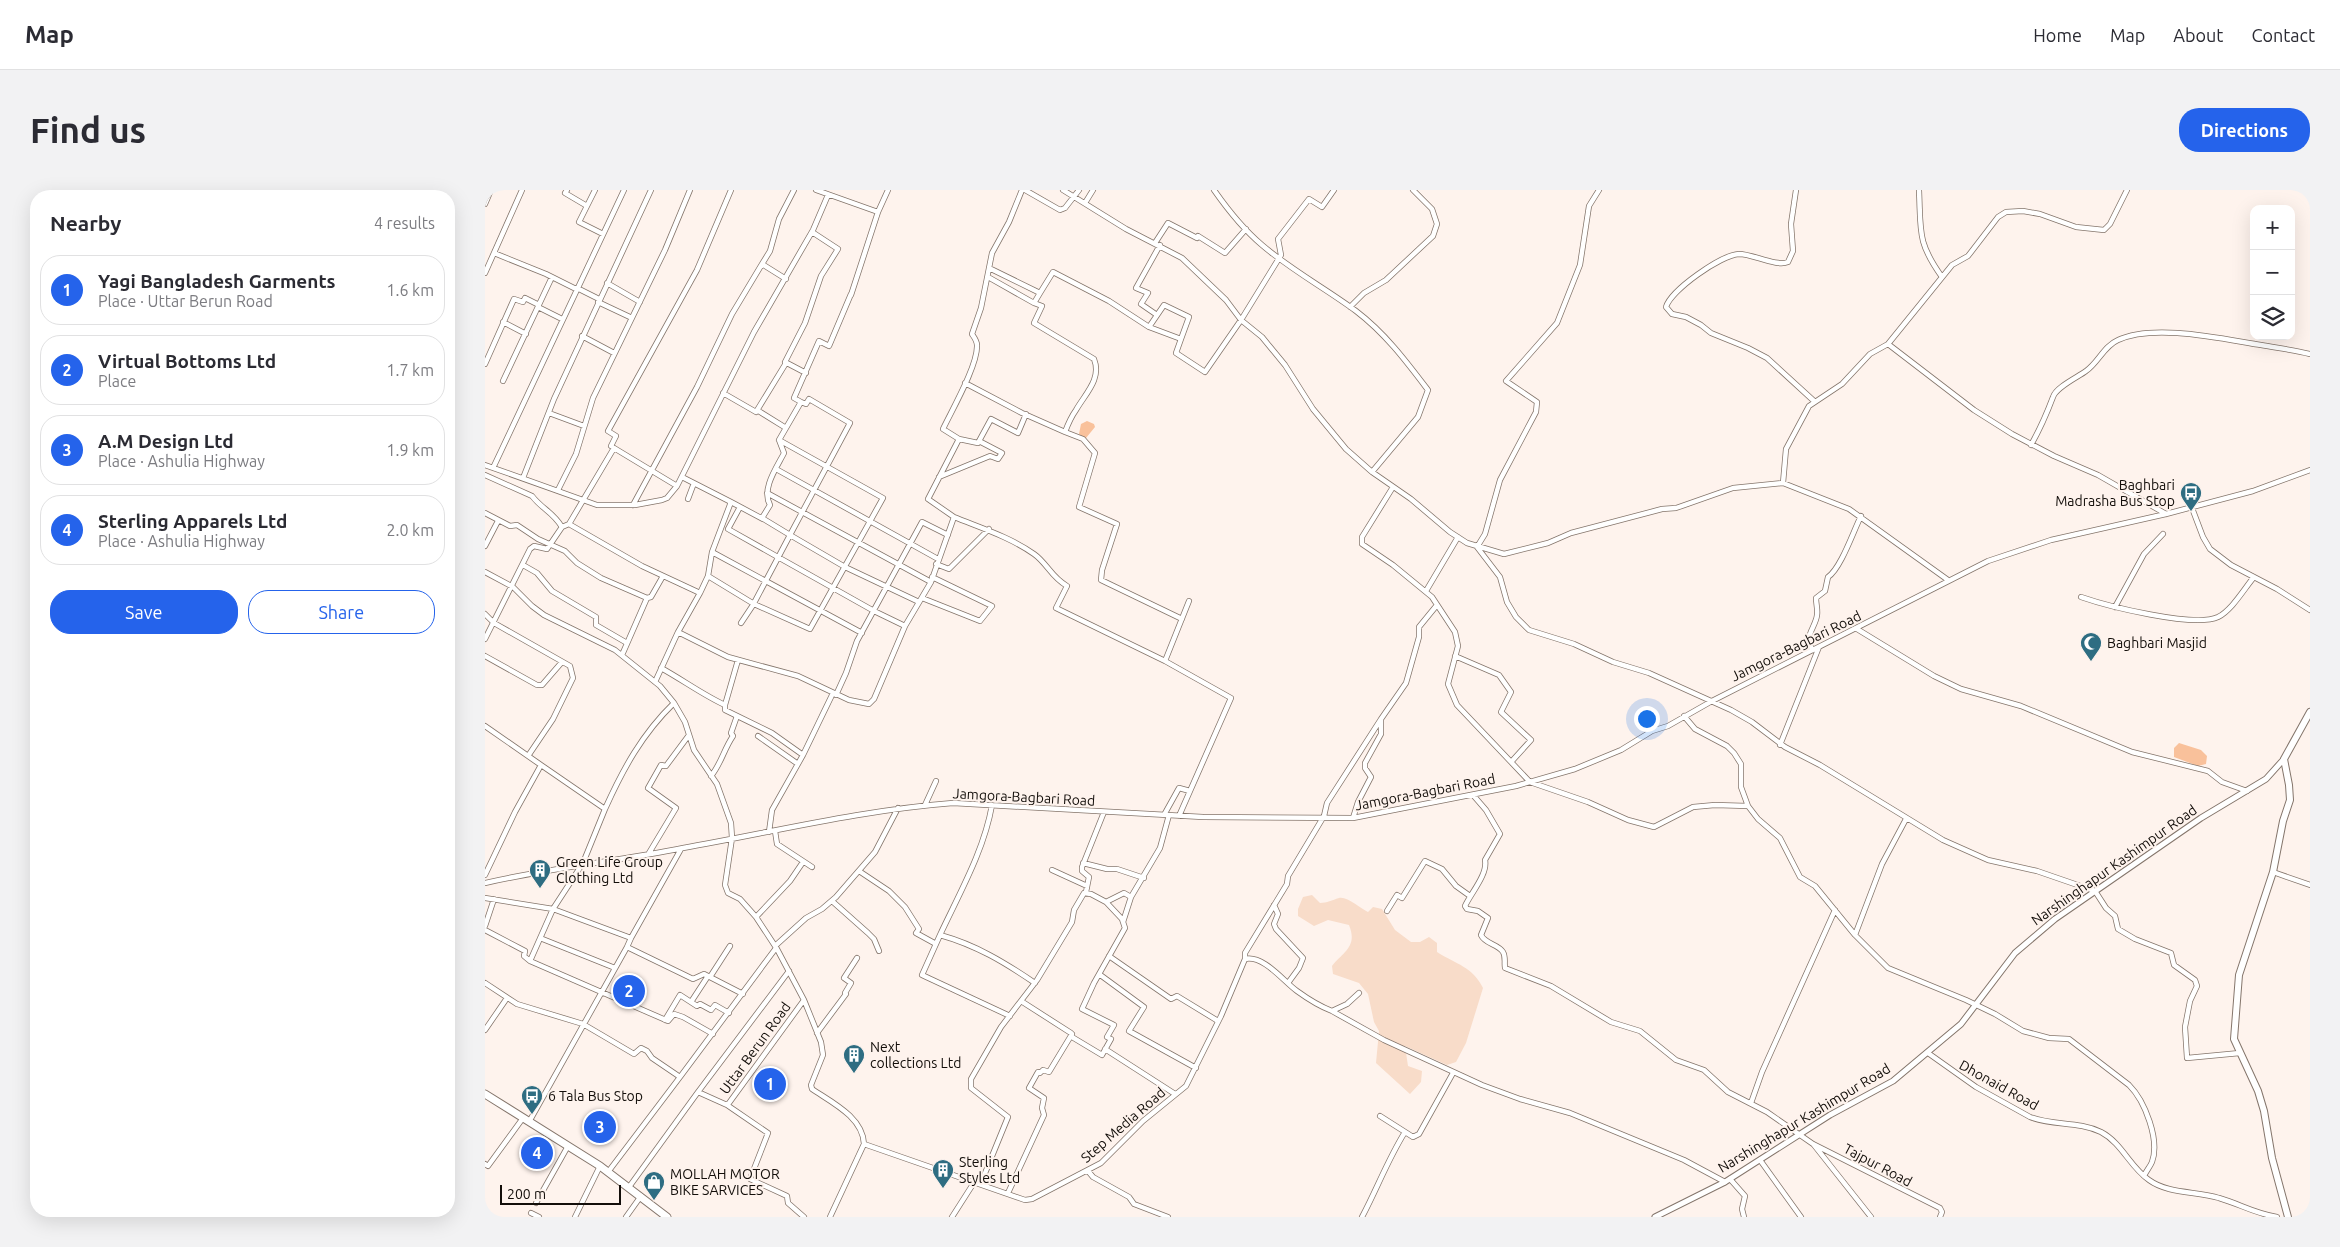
<!DOCTYPE html>
<meta charset="utf-8">
<style>
body{margin:0;font-family:Ubuntu,sans-serif;background:#f2f2f3;color:#2b2b33}
.controls{position:absolute;right:15px;top:15px;display:grid;overflow:hidden;border-radius:10px;box-shadow:0 5px 20px #0002}
.controls button{width:45px;height:45px;display:grid;place-items:center;padding:0;border:0;border-bottom:1px solid #e1e1e2;background:#fff;color:#2b2b33;font:25px sans-serif}
.scale{position:absolute;left:15px;bottom:12px;width:121px;box-sizing:border-box;padding-left:5px;border:2px solid #130e0a;border-top:0;font-size:14px;line-height:18px;white-space:nowrap;color:#130e0a;-webkit-text-stroke:4px #fef3ed;paint-order:stroke}
.you{position:absolute;left:1161px;top:528px;width:18px;height:18px;margin:-12px;border:4px solid #fff;border-radius:50%;background:#1a73e8;box-shadow:0 0 0 8px #1a73e833}
.badge{display:grid;place-items:center;width:32px;height:32px;border-radius:50%;background:#2563eb;color:#fff;font-size:16px;font-weight:700}
.pin{position:absolute;translate:-50% -50%;border:2px solid #fff;box-shadow:0 1px 5px #0006}
.list{margin:0;padding:0;list-style:none}
h2{display:flex;justify-content:space-between;align-items:center;height:65px;margin:0;padding:0 20px;font-size:21px}
h2 small{font-size:16px;font-weight:400;color:#7c7c81}
.list li{display:grid;grid-template-columns:32px 1fr auto;gap:15px;align-items:center;box-sizing:border-box;height:70px;margin:0 10px 10px;padding:0 10px;border:1px solid #e1e1e2;border-radius:20px}
.list b{display:block;font-size:19px;white-space:nowrap}
.list p{margin:0;font-size:16px;white-space:nowrap;color:#7c7c81}
.list em{font-size:16px;font-style:normal;color:#7c7c81}
.actions{display:flex;gap:10px;padding:15px 20px}
.actions a{flex:1;padding:11px 0;border:1px solid #2563eb;border-radius:20px;text-align:center;font-size:18px;color:#2563eb}
.actions .main{background:#2563eb;color:#fff}
.icon{flex:none;width:28px;height:28px;fill:none;stroke:currentColor;stroke-width:2;stroke-linecap:round;stroke-linejoin:round}
.map{position:relative;flex:none;width:1825px;height:1027px;overflow:hidden;border-radius:20px}
header{display:flex;align-items:center;gap:30px;box-sizing:border-box;height:70px;padding:0 25px;background:#fff;border-bottom:1px solid #e1e1e2}
header strong{font-size:24px}
nav{display:flex;gap:28px;margin-inline-start:auto;font-size:18px}
.intro{display:flex;align-items:center;justify-content:space-between;box-sizing:border-box;height:120px;padding:0 30px}
h1{margin:0;font-size:35px}
.button{padding:12px 22px;border-radius:20px;background:#2563eb;color:#fff;font-size:18px;font-weight:700}
main{display:flex;gap:30px;padding:0 30px}
aside{flex:1;background:#fff;border-radius:20px;box-shadow:0 5px 20px #0002}
.map>svg:first-child{display:block}
.green{fill:#f8dcc9}
.water{fill:#f9c19b}
.lines{fill:none;stroke-linecap:round;stroke-linejoin:round}
.minor-casing{stroke:#84756b;stroke-width:6}
.tertiary-casing{stroke:#84756b;stroke-width:7}
.secondary-casing{stroke:#84756b;stroke-width:8}
.trunk-casing{stroke:#84756b;stroke-width:9}
.minor{stroke:#fff;stroke-width:4.5}
.tertiary{stroke:#fff;stroke-width:5}
.secondary{stroke:#fff;stroke-width:6}
.trunk{stroke:#fff;stroke-width:7}
.labels{text-anchor:middle;dominant-baseline:central;stroke-width:4;stroke-linejoin:round;paint-order:stroke}
.poi-label{font-size:14px;fill:#130e0a;stroke:#fef3ed;text-anchor:start}
.street-label{font-size:14px;fill:#130e0a;stroke:#fef3ed}
</style>
<header>
<strong>Map</strong>
<nav><a>Home</a><a>Map</a><a>About</a><a>Contact</a></nav>
</header>
<div class="intro"><h1>Find us</h1><a class="button">Directions</a></div>
<main>
<aside>
<h2>Nearby<small>4 results</small></h2>
<ul class="list">
<li><span class="badge">1</span><div><b>Yagi Bangladesh Garments</b><p>Place · Uttar Berun Road</p></div><em>1.6 km</em></li>
<li><span class="badge">2</span><div><b>Virtual Bottoms Ltd</b><p>Place</p></div><em>1.7 km</em></li>
<li><span class="badge">3</span><div><b>A.M Design Ltd</b><p>Place · Ashulia Highway</p></div><em>1.9 km</em></li>
<li><span class="badge">4</span><div><b>Sterling Apparels Ltd</b><p>Place · Ashulia Highway</p></div><em>2.0 km</em></li>
</ul>
<div class="actions"><a class="main">Save</a><a>Share</a></div>
</aside>
<div class="map">
<svg width="1825" height="1027" viewBox="0 0 1825 1027">
<rect width="100%" height="100%" fill="#fef3ed"/>
<path class="green" d="M827 705 835 713C842 713 847 710 854 708 862 706 876 719 883 722L888 717 897 719 910 740 926 752H935L944 747 952 753V762C971 774 988 777 998 798L981 853 971 872 962 875 920 856 923 876 937 881 936 892 925 904 891 873 894 841 889 832 883 804 874 793 848 784 847 776C858 762 873 757 864 735L843 730 829 736 813 726V719L818 707Z"/>
<path class="water" d="M602 231 609 234 610 237 601 248H598L594 244 596 234Z
M1694 553 1716 560 1722 566 1721 574 1713 576 1689 567V558Z"/>
<g class="lines">
<g class="minor-casing">
<path id="minor" d="M82 0 80 3 102 16 94 32 118 44
M331 0 393 22 366 105
M540 0 575 20 580 18 594 0
M578 0 641 39 697 68 741 110 756 130 796 65 793 49 824 9 837 17 849 0
M729 0C743 20 758 39 777 55 806 80 840 98 871 121 900 143 921 171 943 200L933 227 887 282
M1114 0 1104 16 1095 75 1072 133 1021 191 1052 212 1051 222 1015 290 1000 344 992 357 1015 387 1022 412 1031 427 1044 440 1089 454 1128 472 1164 483 1246 520 1267 532 1300 557 1335 575 1458 650 1503 670 1552 681 1610 701 1621 718 1630 726 1633 739 1650 749 1686 763 1689 775 1710 790 1712 796 1705 811 1700 837 1702 868 1755 863
M1311 0 1306 34 1308 61 1303 72C1291 77 1268 64 1254 64 1236 65 1186 100 1181 117L1187 124 1201 127 1216 135 1226 143 1263 158 1282 168 1329 211
M1434 0C1436 42 1432 52 1457 87
M600 13 608 0
M0 14 6 0
M102 16 110 0
M393 22 403 0
M670 53 683 33 712 48 713 46 740 63 761 39
M9 63 61 84 91 99
M504 78 555 103 568 82 624 111 664 137 696 149 691 163 720 182 756 130 777 147 800 175 828 219 861 259 887 282 926 309 965 342 982 353 1019 364 1063 353 1086 343 1177 319 1191 318 1248 298 1298 293 1364 319 1463 390
M0 83 37 0
M503 87 549 113
M301 89 277 74 285 61 294 29 309 0
M122 93 155 112
M92 98 114 109
M113 112 147 128
M53 117 77 129
M865 117 879 103 901 90 948 46 952 34 947 19 928 0
M672 125 656 114 663 103 651 98 675 55
M18 132 41 144
M664 137 679 115 704 127 696 149
M97 146 129 163
M1403 154 1489 220 1527 244 1569 266 1613 285 1681 324
M0 174 29 109 38 112 40 108 54 115
M321 183 300 172 320 133 336 86 353 59 327 42
M18 191 67 87
M480 193 537 223 580 242C583 234 586 227 591 220 600 204 617 189 609 169L549 133 557 116 549 113 555 103
M238 203 271 222 301 173
M316 212 321 214 324 209 365 233 305 345 360 377 434 412
M272 220 301 238
M64 223 99 236
M580 242 598 249 610 263 594 317 632 334 617 380 616 390 697 429
M474 249 493 253 506 229 533 243 541 224
M1546 255C1555 239 1562 223 1568 207 1571 197 1593 187 1601 181 1613 173 1619 156 1633 150 1669 133 1738 149 1776 155 1793 158 1809 160 1825 164
M129 258 126 256 131 246 123 241 212 80 246 0
M0 275 112 315H150L177 310 182 308 192 296 269 142 328 40 343 5
M8 278 139 0
M291 279 453 369
M0 285 47 306C58 320 67 321 77 337
M197 287 246 312 245 314
M454 287 505 266 513 269 517 263 494 251
M38 288 69 209 166 0
M1298 293 1301 259 1324 216 1357 194 1385 164 1403 154 1467 75 1483 66 1513 27 1521 22 1538 21 1555 24 1591 37 1619 40 1625 34 1642 0
M908 297 877 347V354L908 375 947 407 970 442 973 456 963 494 972 515 1045 592 1103 612 1143 630 1169 637 1208 617 1230 615 1263 616
M73 300 91 264 108 208 180 60 205 0
M282 303 446 392
M203 309 209 293
M148 315 212 197 247 124 277 74
M255 317 243 339 389 421 420 436
M1707 318 1718 347 1725 359 1746 375 1792 399 1825 420
M0 323 25 336 32 335 53 349 80 361 92 373 116 388 162 408 137 465
M469 327C496 338 525 347 549 364 562 373 566 387 582 396L571 418 680 471
M84 334 157 376 215 403 223 386 227 362 246 312 278 329
M0 356 13 331
M227 362 377 443
M451 374 464 379 504 339
M38 375 52 383 67 401 111 427V435L142 453
M0 382 28 397 47 416 59 425 130 460 175 496 189 513 200 532 209 560 232 594 246 633 247 648 240 695 243 703 255 709 271 727 292 759 319 810
M223 386 269 414 325 439 398 308 294 250
M941 401 973 347
M1596 407C1622 416 1709 438 1733 427 1747 420 1759 399 1769 387
M162 408 166 407 178 386
M437 408 495 431 507 416 447 387
M1630 417 1659 364 1678 344
M0 424 9 433 85 476 88 488 68 529 43 566
M256 433 268 415 305 345 277 328 285 315C276 299 292 277 299 263L294 250 316 212 309 208 334 151 344 156 366 104
M1372 439 1449 486 1476 499 1536 516 1647 562 1723 581 1737 592 1762 601
M193 442 243 467 313 486 364 510 384 514 389 509 420 436 446 392 469 327 443 309 474 249 458 239C467 220 493 175 492 155 492 151 489 147 487 144L496 118 507 63 524 32 537 0
M0 449 45 359 49 356 62 359 77 337 84 334 129 258 192 296
M1328 460C1317 448 1331 437 1332 425 1333 420 1331 414 1331 408L1340 401 1343 387C1356 378 1368 342 1376 326
M0 466 52 495H57L77 472
M970 466 1014 485 1026 502 1016 522 1046 550 1027 571
M176 478C198 490 218 505 240 515V520L287 543 318 565
M170 492 193 442 215 403
M351 505 361 483 372 451 437 332 463 345
M240 515 253 470
M1199 526 1210 539 1242 556 1249 563 1256 574V597L1263 616 1273 629 1295 648 1315 687 1330 696 1370 745 1403 778 1481 810 1510 824 1538 841 1564 848 1584 849 1644 895C1660 911 1675 950 1667 972 1665 977 1661 981 1659 986
M0 536 56 575 30 622 0 685
M273 546 313 574
M1295 555 1334 457
M56 575 120 619 98 673 68 719 45 771 183 831 189 824 198 827 228 844
M226 586C236 574 239 559 248 546L246 543 252 526
M988 605 1001 620 1015 644 1000 670C1003 684 986 703 980 716L982 719 993 721 1003 728 996 745C1000 754 1013 754 1018 762 1021 767 1019 773 1020 778L1066 796 1126 832 1155 841 1191 870 1219 880 1243 902 1282 922 1328 954 1455 1018 1457 1022 1455 1027
M440 615 451 591
M507 615C499 661 474 704 455 745 491 755 519 772 550 793
M120 619C138 579 157 544 189 513
M679 625 694 598 705 601
M694 626 746 508 680 471 704 411
M868 628 873 612 886 587 880 578V573L896 544V529L921 493 934 447V437L952 415
M290 641 292 654 327 677
M284 642 287 620 318 565 348 503
M164 663 191 618 163 598 176 575 181 576 204 545
M598 673 622 679H632L659 688
M567 680 602 696
M374 681 404 701 420 717 434 739 431 743 451 754
M1788 682 1825 695
M0 693C66 678 132 671 198 658 288 642 377 620 468 613L718 627 868 628 1031 596 1090 579 1136 560 1167 541 1183 536 1227 511 1503 371 1566 350 1681 324 1768 301 1825 280
M601 702 604 687 597 681V677L619 622
M0 708 68 719 146 748 142 757 208 789 219 784 258 804
M347 711 383 743 389 749 394 761
M789 715 793 724 789 734 791 739 818 768 814 778 803 793
M902 721 912 705 917 708 940 671 957 679 971 696 985 706
M271 727 305 691 318 672
M638 732 646 707
M0 736 9 709
M0 740 40 761 39 766 45 771
M455 745 437 785 525 826
M1370 745 1397 674 1421 629
M55 748 130 778
M146 748 196 659
M290 756 321 728 337 719 351 707 390 662 413 618
M624 766 686 809 692 806 733 831
M760 769C779 765 798 791 812 801 823 809 834 816 847 821L862 814 874 803
M614 784 659 817 644 841 711 878
M225 787 245 756
M0 793 32 814 98 834 149 864 156 858 162 861 167 868 195 887 123 982
M536 811 586 843 587 847 617 865 626 849 622 847 629 835 597 819 609 793 640 738 637 729 621 712
M206 812 223 786
M847 821 899 850 997 895 1035 909 1085 923 1199 970 1240 992
M180 830 195 805 212 816 215 814 226 820 230 815 244 823
M0 840 22 808
M332 843 361 804 360 803 366 793 359 788 372 768
M620 859 690 904
M1443 863 1491 897 1545 927C1568 936 1593 931 1616 942 1637 953 1645 977 1664 990 1683 1004 1712 1001 1734 1008 1755 1014 1768 1023 1792 1027
M195 887 291 758
M213 902 304 781
M1266 913 1277 882 1350 720
M242 915 283 943 265 989 302 1006 303 1013 319 1027
M895 926 928 947 934 944 968 883
M44 932 142 757
M1329 955 1386 1027
M1275 970 1316 1027
M0 974 3 976 38 928
M603 981 608 987 644 1007 649 1014 683 1027
M1245 989 1260 1006 1257 1019 1259 1027
M496 993 523 927 486 898V889L516 837 552 790 587 732 589 720 599 703 606 704 621 712 639 703 646 707 675 658 684 625
M144 997 213 902 242 915 244 913 319 810 336 852 338 865 326 895 327 899C346 912 378 927 379 954
M523 1003 559 925 557 918 559 908 544 898 553 882 555 883 558 880 564 882 587 844
M51 1013 83 956
M46 1023 54 1027
M90 1027 115 976
M141 1027 156 1006
M345 1027 379 954 540 1010 547 1009 616 973 658 931 701 896 736 826 760 769V763L802 694 803 686 839 626 842 613 896 529
M467 1027 490 991
M877 1027C892 999 903 969 920 942"/>
</g>
<g class="tertiary-casing">
<path id="tertiary" d="M1170 1027 1240 992 1345 925 1408 891 1476 834 1530 763 1570 729 1716 628 1781 589 1799 569"/>
</g>
<g class="secondary-casing">
<path id="secondary" d="M1803 1027 1787 968 1779 921 1773 901 1749 849 1754 785 1788 682 1798 631 1805 610 1804 595 1799 569 1825 522"/>
</g>
<g class="trunk-casing">
<path id="trunk" d="M0 904 115 976 182 1027"/>
</g>
<use href="#minor" class="minor"/>
<use href="#tertiary" class="tertiary"/>
<use href="#secondary" class="secondary"/>
<use href="#trunk" class="trunk"/>
</g>
<defs>
<g id="bus-pin" transform="scale(1.125)"><path d="M0 17L-7.5 6A9.5 9.5 0 1 1 7.5 6Z" fill="#2e6d82" stroke="#fef3ed"/><path d="M-5-6H5V4H4V6H2V4H-2V6H-4V4H-5ZM-3.5-4V0h7V-4ZM-3.5 1.2v1.5H-2V1.2ZM2 1.2v1.5H3.5V1.2Z" fill="#fff"/></g>
<g id="mosque-pin" transform="scale(1.125)"><path d="M0 17L-7.5 6A9.5 9.5 0 1 1 7.5 6Z" fill="#2e6d82" stroke="#fef3ed"/><path d="M3.5-4.9A6 6 0 1 0 3.5 4.9A5 5 0 1 1 3.5-4.9Z" fill="#fff"/></g>
<g id="building-pin" transform="scale(1.125)"><path d="M0 17L-7.5 6A9.5 9.5 0 1 1 7.5 6Z" fill="#2e6d82" stroke="#fef3ed"/><path d="M-4-6H4V6H1V3H-1V6H-4ZM-2.5-4.3h1.7v1.8h-1.7ZM.8-4.3h1.7v1.8H.8ZM-2.5-1h1.7V.8h-1.7ZM.8-1h1.7V.8H.8Z" fill="#fff"/></g>
<g id="shop-pin" transform="scale(1.125)"><path d="M0 17L-7.5 6A9.5 9.5 0 1 1 7.5 6Z" fill="#2e6d82" stroke="#fef3ed"/><path d="M-5-2.5h2.3a2.7 3.5 0 0 1 5.4 0H5L5.5 6h-11ZM-1.5-2.5h3a1.5 2.3 0 0 0-3 0Z" fill="#fff"/></g>
</defs>
<g fill-rule="evenodd">
<use href="#bus-pin" x="1706" y="303"/>
<use href="#mosque-pin" x="1606" y="453"/>
<use href="#building-pin" x="55" y="680"/>
<use href="#building-pin" x="369" y="865"/>
<use href="#bus-pin" x="47" y="906"/>
<use href="#building-pin" x="458" y="980"/>
<use href="#shop-pin" x="169" y="992"/>
</g>
<g class="labels">
<g class="poi-label">
<text x="1690" y="295" text-anchor="end">Baghbari<tspan x="1690" dy="16">Madrasha Bus Stop</tspan></text>
<text x="1622" y="453">Baghbari Masjid</text>
<text x="71" y="672">Green Life Group<tspan x="71" dy="16">Clothing Ltd</tspan></text>
<text x="385" y="857">Next<tspan x="385" dy="16">collections Ltd</tspan></text>
<text x="63" y="906">6 Tala Bus Stop</text>
<text x="474" y="972">Sterling<tspan x="474" dy="16">Styles Ltd</tspan></text>
<text x="185" y="984">MOLLAH MOTOR<tspan x="185" dy="16">BIKE SARVICES</tspan></text>
</g>
<g class="street-label">
<text transform="translate(1311 456) rotate(-26)">Jamgora-Bagbari Road</text>
<text transform="translate(940 602) rotate(-11)">Jamgora-Bagbari Road</text>
<text transform="translate(539 607) rotate(3)">Jamgora-Bagbari Road</text>
<text transform="translate(1629 675) rotate(-35)">Narshinghapur Kashimpur Road</text>
<text transform="translate(270 858) rotate(-54)">Uttar Berun Road</text>
<text transform="translate(1514 895) rotate(29)">Dhonaid Road</text>
<text transform="translate(1319 928) rotate(-31)">Narshinghapur Kashimpur Road</text>
<text transform="translate(638 935) rotate(-41)">Step Media Road</text>
<text transform="translate(1393 975) rotate(28)">Tajpur Road</text>
</g>
</g>
</svg>
<div class="controls">
<button>+</button>
<button>−</button>
<button><svg class="icon" aria-label="layers" viewBox="0 0 24 24"><path d="M12 4l9 5-9 5-9-5zM3 14l9 5 9-5"/></svg></button>
</div>
<div class="scale">200 m</div>
<div class="you"></div>
<div class="pin badge" style="left:285px;top:894px">1</div>
<div class="pin badge" style="left:144px;top:801px">2</div>
<div class="pin badge" style="left:115px;top:937px">3</div>
<div class="pin badge" style="left:52px;top:963px">4</div>
</div>
</main>
